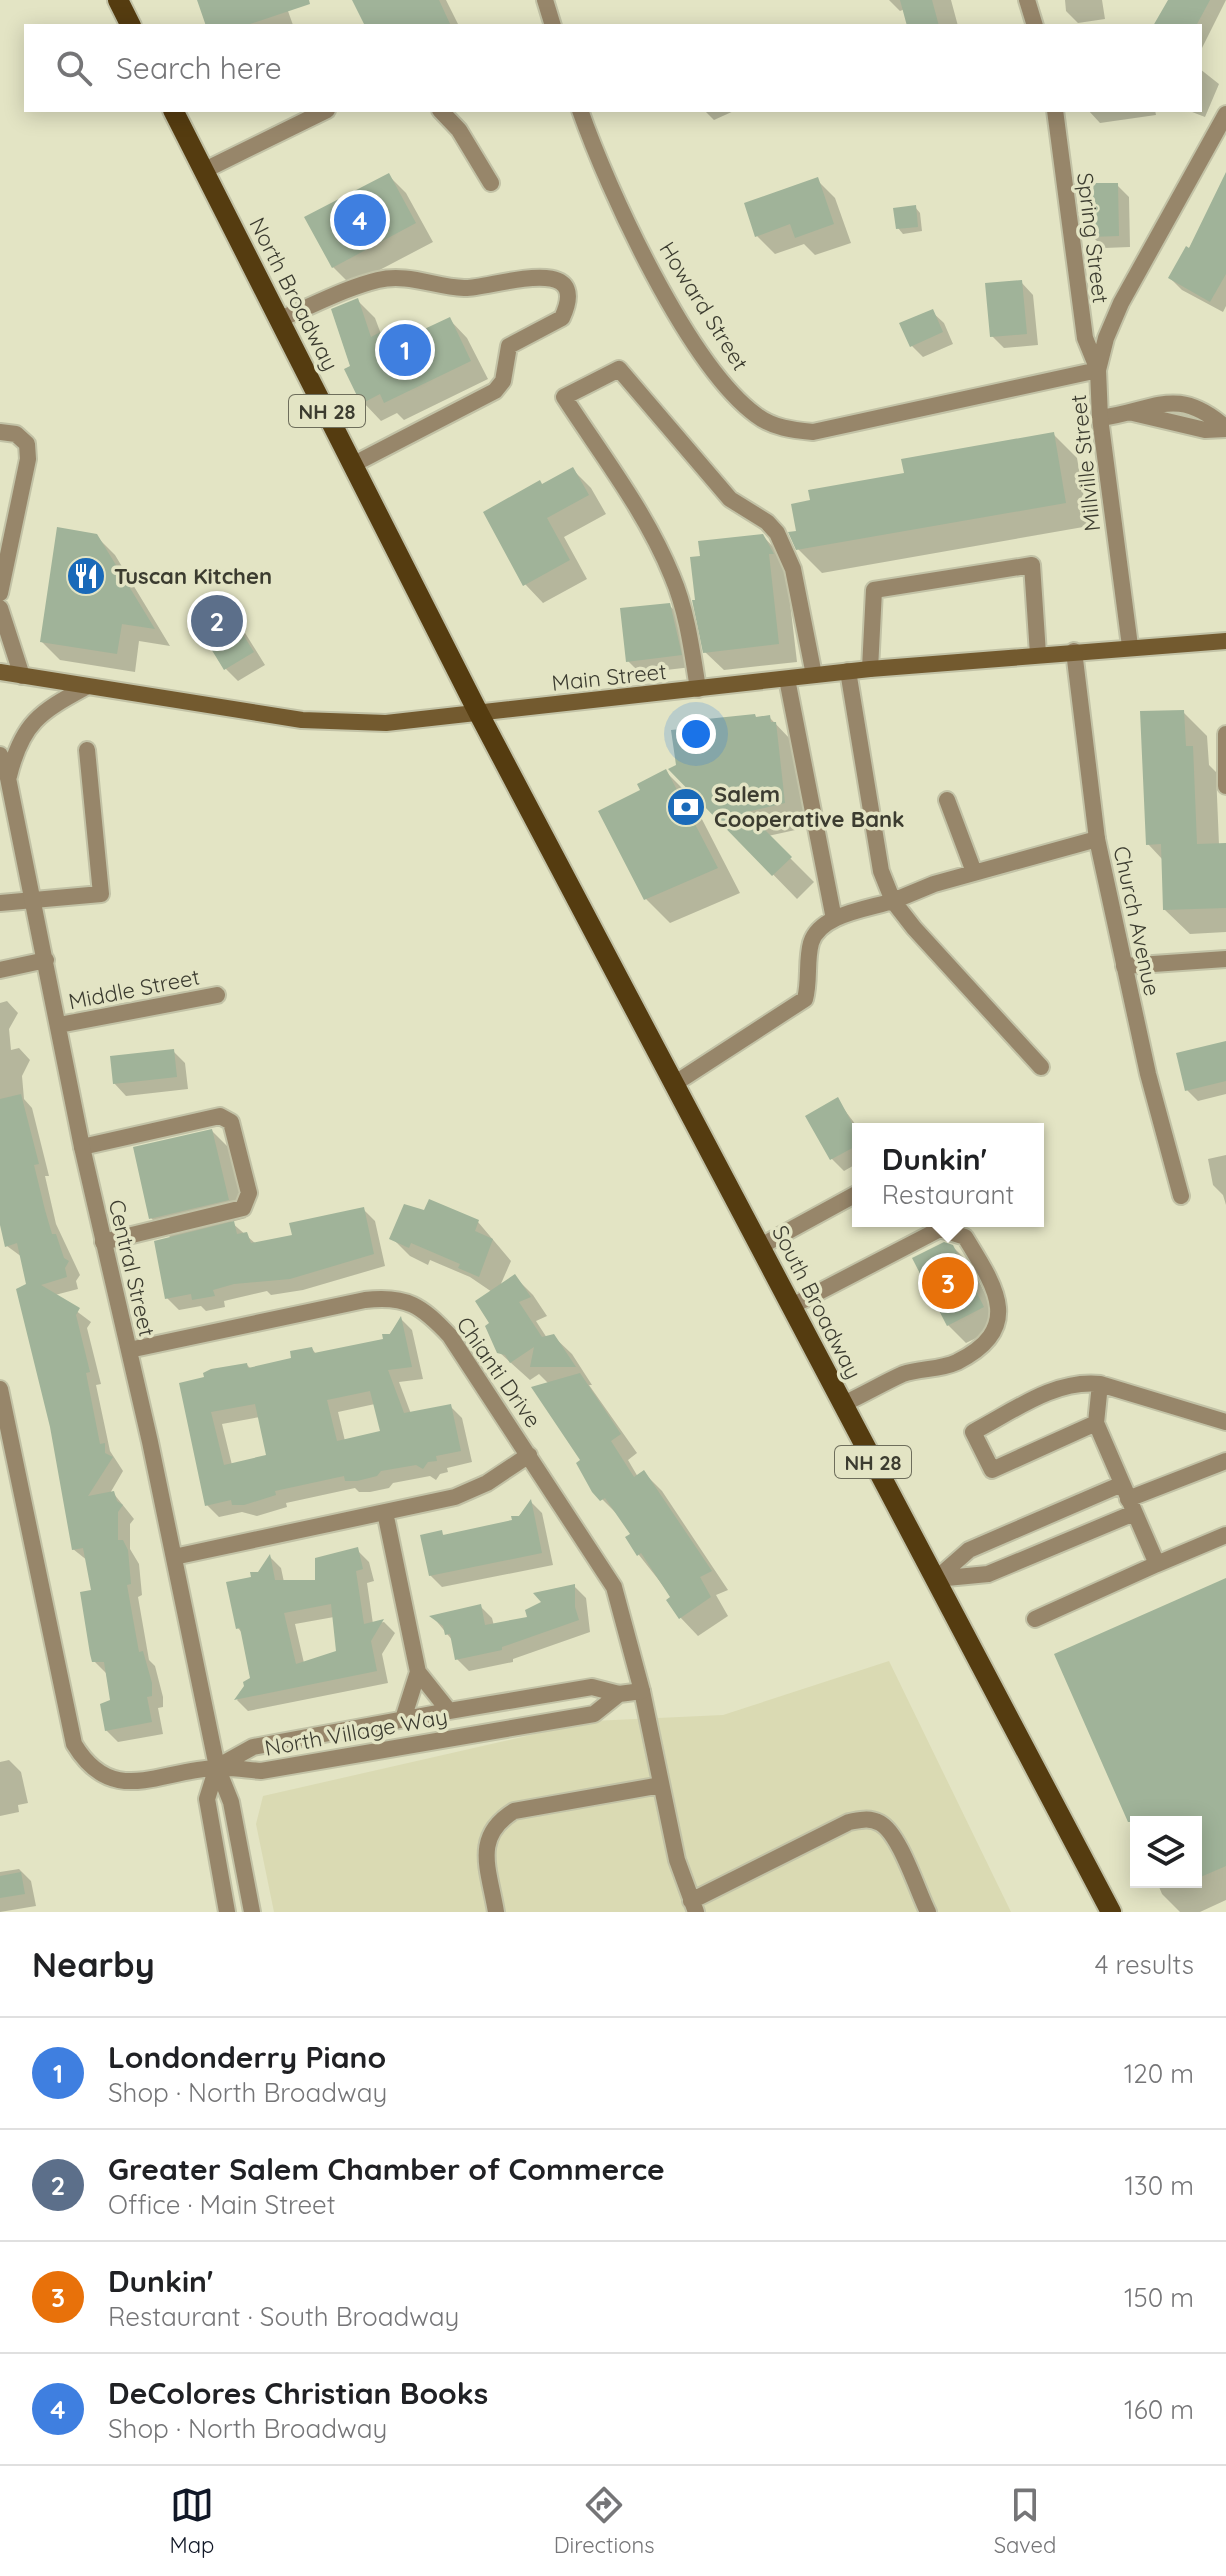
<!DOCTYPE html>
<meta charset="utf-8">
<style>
body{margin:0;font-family:Quicksand,sans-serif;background:#f2f2f2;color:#202124}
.controls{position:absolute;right:24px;bottom:24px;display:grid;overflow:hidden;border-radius:0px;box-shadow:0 4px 20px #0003}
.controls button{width:72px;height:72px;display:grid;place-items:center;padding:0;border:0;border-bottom:2px solid #e0e0e0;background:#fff;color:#202124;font:40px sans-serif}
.you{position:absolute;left:696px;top:734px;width:28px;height:28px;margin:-20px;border:6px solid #fff;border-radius:50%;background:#1a73e8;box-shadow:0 0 0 12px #1a73e833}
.badge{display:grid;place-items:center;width:52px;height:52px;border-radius:50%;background:#111827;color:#fff;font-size:26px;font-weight:700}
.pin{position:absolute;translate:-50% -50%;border:4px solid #fff;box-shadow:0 2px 8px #0006}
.popup{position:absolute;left:852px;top:1123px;width:192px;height:104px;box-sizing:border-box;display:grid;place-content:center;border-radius:0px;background:#fff;filter:drop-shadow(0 2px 6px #0005);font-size:26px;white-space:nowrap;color:#757577}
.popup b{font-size:30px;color:#202124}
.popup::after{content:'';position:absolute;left:50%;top:100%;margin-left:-16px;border:16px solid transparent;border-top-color:#fff}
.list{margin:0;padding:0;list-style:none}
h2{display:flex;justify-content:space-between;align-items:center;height:104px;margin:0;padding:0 32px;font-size:34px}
h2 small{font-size:26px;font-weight:400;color:#757577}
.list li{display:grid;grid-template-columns:52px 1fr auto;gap:24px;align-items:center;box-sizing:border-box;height:112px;padding:0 32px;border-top:2px solid #e0e0e0}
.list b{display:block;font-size:30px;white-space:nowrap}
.list p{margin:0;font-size:26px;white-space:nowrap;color:#757577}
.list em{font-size:26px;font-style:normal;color:#757577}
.icon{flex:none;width:44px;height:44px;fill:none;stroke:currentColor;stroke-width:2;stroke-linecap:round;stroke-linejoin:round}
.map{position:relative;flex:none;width:1226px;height:1912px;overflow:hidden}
.search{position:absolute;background:#fff;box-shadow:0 4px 20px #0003;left:24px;right:24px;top:24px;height:88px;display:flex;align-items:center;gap:20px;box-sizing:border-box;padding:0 28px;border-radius:0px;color:#757577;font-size:30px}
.sheet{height:552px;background:#fff}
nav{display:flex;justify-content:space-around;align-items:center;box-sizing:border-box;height:112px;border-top:2px solid #e0e0e0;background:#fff;font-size:22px;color:#757577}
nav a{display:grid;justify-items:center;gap:4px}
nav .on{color:#111827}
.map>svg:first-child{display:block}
.built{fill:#dadab3}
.shadow{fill:#0003;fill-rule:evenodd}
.building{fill:#a0b399;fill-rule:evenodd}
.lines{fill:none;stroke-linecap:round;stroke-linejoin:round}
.lane-casing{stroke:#c2c2a6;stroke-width:20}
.street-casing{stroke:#c2c2a6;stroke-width:20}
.secondary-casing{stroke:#c2c2a6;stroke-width:20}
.primary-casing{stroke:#c2c2a6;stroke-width:24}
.lane{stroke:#97866a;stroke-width:16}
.street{stroke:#97866a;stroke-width:16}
.secondary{stroke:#735a2f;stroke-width:16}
.primary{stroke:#553c10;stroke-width:20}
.labels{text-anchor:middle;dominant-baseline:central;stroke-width:7;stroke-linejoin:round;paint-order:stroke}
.shield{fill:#e3e4c4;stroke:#6e6e5c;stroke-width:2}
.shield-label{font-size:20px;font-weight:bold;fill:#3c3c30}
.street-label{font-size:22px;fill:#3c3c30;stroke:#e3e4c4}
.poi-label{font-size:22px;font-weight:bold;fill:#3c3c30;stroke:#e3e4c4;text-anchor:start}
</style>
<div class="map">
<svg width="1226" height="1912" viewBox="0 0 1226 1912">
<rect width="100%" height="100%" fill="#e3e4c4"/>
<path class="built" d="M889 1661 1011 1912H274L256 1824 263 1796 592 1721 723 1715Z"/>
<path class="shadow" d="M224 0H284L293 25 208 26Z
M354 0H446L459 26H367Z
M889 0H951L958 26H909L905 9 900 11Z
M1065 0H1102L1105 19 1078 23 1066 11Z
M1170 0H1226L1201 50 1200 26H1164Z
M1200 69 1219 84 1205 117 1187 110H1200Z
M704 110H736L714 120Z
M1155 110 1156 115 1100 123 1088 110Z
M388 175 406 193 433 242 351 285 333 267Z
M817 180 835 198 851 243 815 255 804 244 775 254 757 236Z
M1117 185 1129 197 1130 247 1104 248 1092 236Z
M1226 191V306L1223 312 1182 290 1170 278Z
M915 207 920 213 922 231 903 234 898 228Z
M1021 282 1033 295 1038 345 1004 348 992 336Z
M357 300 375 318 381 334 396 327 408 339 449 319 467 338 488 379 404 420 397 413 381 421 363 402 353 367Z
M932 312 944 323 953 344 923 357 911 345Z
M1053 434 1077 458 1089 526 822 573 798 549 799 533 906 474Z
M573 470 591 488 606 514 564 537 587 579 543 603 525 584 543 486Z
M96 536 115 555 170 646 139 641 135 672 60 660 42 642Z
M763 536 785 560 797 662 724 670 705 652Z
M220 600 232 612 265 665 238 681 226 669 193 617Z
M669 605 681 617 692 667 640 673 628 661Z
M1183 712 1207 736 1209 765 1216 772 1219 845H1226V932L1190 934 1165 910 1163 860 1148 844Z
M769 717 793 742 809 827 768 836 814 882 797 899 671 769 757 719Z
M666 772 690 796 740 893 670 923 646 899 643 790Z
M7 1001 18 1013 9 1029 11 1050 19 1048 30 1060 22 1076 24 1099 32 1108 49 1176H45L56 1224 80 1275 76 1281 78 1289 55 1295 91 1322 87 1328 101 1384 96 1385 110 1451 123 1471 109 1495 114 1494 134 1519 130 1524V1549L139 1564 142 1595 138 1597 149 1660 155 1666 163 1697V1707L158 1708 163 1734 118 1742 106 1730 113 1701 106 1673 94 1661 93 1592 88 1561 73 1549 29 1286 22 1257 7 1246 0 1219V1003Z
M1226 1043V1094L1198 1101 1187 1090Z
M173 1051 185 1063 188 1089 126 1096 114 1083Z
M837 1100 859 1129 858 1163 844 1171 832 1159 808 1116Z
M212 1131 230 1149 246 1218 231 1222 256 1244 295 1236 363 1209 375 1221 385 1266 303 1290 271 1295 267 1291 224 1301 225 1307 206 1311 201 1306 179 1310 167 1298 172 1239 151 1218Z
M1226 1155V1205L1223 1195 1213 1185 1208 1159Z
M478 1222 511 1261 500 1286 515 1277 533 1295 547 1316 536 1321 547 1338 553 1336 572 1354 592 1385H589L637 1453 628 1460 638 1477 644 1473 662 1491 728 1590 716 1595 728 1616 698 1636 680 1617 673 1598 639 1555 628 1537 632 1535 620 1517 602 1499 549 1384 539 1374 530 1380 499 1352 492 1292 470 1277 430 1260 428 1265 410 1256 392 1238Z
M952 1246 971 1265 1001 1326 966 1343 948 1325Z
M401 1319 412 1330 423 1379 399 1382 411 1414 450 1406 462 1418 472 1462 447 1468 448 1472 440 1474 436 1480 430 1476 393 1483 389 1488 370 1492H359L355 1488 286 1503 287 1507 257 1516 242 1512 219 1517 207 1505 181 1385 247 1365 251 1369 294 1359 312 1349 317 1355 385 1340ZM375 1404 382 1432 345 1441 338 1412ZM260 1417 269 1457 232 1465 222 1424Z
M531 1502 542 1513 553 1565 442 1587 430 1575 441 1533 446 1537 514 1522Z
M357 1550 369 1562 374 1581 367 1583 373 1624 384 1622 395 1633 382 1654 388 1683 248 1711 237 1700 251 1681 243 1634 238 1628 254 1578 270 1557 281 1568 284 1582H317ZM334 1617 338 1652 304 1663 295 1624Z
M1226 1580V1900L1200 1912H1180L1162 1894 1157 1882H1196V1822H1136V1835L1056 1655Z
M574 1586 586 1598 590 1632 513 1659V1662L469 1671 457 1659 453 1641 433 1617 480 1606 492 1618 494 1626 530 1619 544 1603Z
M9 1760 21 1772 28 1803 18 1805 19 1812 0 1816V1762Z
M19 1869 31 1881 36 1906 0 1912V1872Z"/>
<path class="building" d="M197 0H309L310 4 244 26H206Z
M352 0H439L451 26H365Z
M900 0H932L939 26H907Z
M1168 0H1210L1196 26H1153Z
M1226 172V274L1210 302 1168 278 1186 246 1189 248Z
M389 173 416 223 332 268 304 217Z
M818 177 834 224 795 238 790 224 755 237 744 203Z
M1090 183H1118L1119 236 1090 237Z
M916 205 918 227 896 229 893 208Z
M1022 280 1027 334 990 337 985 283Z
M358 298 371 337 396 324 403 339 450 317 471 361 384 403 380 394 361 404 344 369 350 366 331 309Z
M933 309 943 332 910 347 899 323Z
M1054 432 1066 503 796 550 788 532 796 531 791 504 810 500 808 490 904 473 901 459Z
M573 467 589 495 547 518 570 560 523 586 483 512 540 480 542 484Z
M57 527 97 534 155 629 122 624 117 654 40 642Z
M763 534 774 554H769L779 644 703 653 692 600H695L690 557 700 556 698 541Z
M220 598 254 652 224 670 191 616Z
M670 603 682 655 626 662 620 608Z
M1184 710 1186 746H1193L1197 844 1226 843V908L1163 910 1161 844 1146 845 1140 711Z
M755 714 756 717 770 715 771 722H776L785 803 747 812 792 857 772 876 668 769 676 765 671 730 698 727 697 720Z
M666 769 718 868 644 900 598 811 640 790 637 784Z
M1226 1041V1081L1185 1091 1176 1053Z
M174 1049 177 1077 113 1084 110 1056Z
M21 1094 39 1164 34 1165 45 1210 52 1234H56L64 1258 69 1261 65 1268 67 1277 41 1285 80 1308 76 1315 90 1372 86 1373 100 1444 105 1443V1453L113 1457 88 1496 114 1491 117 1501 123 1505 118 1512V1540H123L128 1550 131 1584 127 1585 135 1630 139 1652 143 1651 152 1683V1696L147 1697 152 1722 105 1731 100 1704 110 1700 104 1662H92L90 1654 80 1592 91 1590 83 1548 72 1550 50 1427 16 1289 26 1284 17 1243 5 1247 0 1225V1099Z
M838 1097 858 1134V1145L830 1160 805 1116Z
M212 1129 229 1200 149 1219 133 1147Z
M429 1199 479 1220 475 1231 493 1239 479 1277 458 1268 460 1264 411 1243 409 1248 389 1239 404 1204 424 1210Z
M364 1207 374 1254 290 1279 234 1284 213 1290 215 1296 192 1300 191 1294 165 1299 154 1241 234 1221 237 1234 247 1232 251 1243 292 1235 289 1223Z
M944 1242 953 1245 984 1307 947 1326 912 1258Z
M515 1274 531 1297 519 1302 542 1337 554 1334 576 1367H530L534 1347 510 1363 505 1355 497 1353 485 1326 489 1323 475 1301Z
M401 1316 412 1367 388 1370 404 1413 451 1404 461 1451 436 1456 437 1461 428 1462 423 1469 416 1465 381 1471 377 1476 357 1481H345L344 1476 275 1491 276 1495 244 1505H232L231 1500 205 1506 179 1383 204 1377 203 1373 211 1369 247 1363 248 1368 291 1358 290 1351 312 1347 314 1353 383 1339 382 1334H390ZM370 1391 380 1431 337 1441 327 1400ZM255 1404 266 1455 224 1465 211 1412Z
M580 1373 621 1434 611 1441 634 1477 644 1470 712 1571 700 1577 711 1597 679 1619 666 1600 670 1597 641 1553 637 1556 625 1537 630 1534 605 1498 600 1501 592 1492 576 1463 580 1460 531 1387Z
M531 1499 542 1553 429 1576 420 1535 442 1530 443 1535 512 1520 511 1516H519Z
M358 1547 363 1569 356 1571 364 1624 384 1619 371 1641 377 1671 234 1700 244 1686 243 1682 250 1678 240 1628 236 1629 226 1582 251 1577 250 1572H258L270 1554 275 1580H315V1558ZM331 1604 336 1651 296 1664 284 1613Z
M1226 1578V1866L1196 1879V1822H1128L1054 1654Z
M575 1584V1607L579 1620 502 1647V1650L455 1660 450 1634 445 1635 443 1626 429 1616 481 1604 485 1625 527 1617 525 1610 541 1602 533 1593Z
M21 1872 25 1894 0 1898V1876Z"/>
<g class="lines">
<g class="lane-casing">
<path id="lane" d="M440 110 459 130 491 183
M205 170 327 110
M280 319C312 306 345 288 378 280 408 273 435 287 464 288 488 290 594 249 562 318L509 346 503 381 495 391 354 464
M1133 413 1205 430 1226 429
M1100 418C1155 411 1176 384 1226 428
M0 432 16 434 27 444 28 459 0 593
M0 608 22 676
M870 669 874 590 1032 565 1038 654
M787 679 834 919
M698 689C692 651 687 611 672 576 646 512 601 454 564 397L619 369 730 499 767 522 777 533 793 569 814 675
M1226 734V786
M947 800 974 872
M0 903 101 894 87 750
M1124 966 1226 959
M1041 1067 914 928 893 901 934 884 1097 839
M674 1084 805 999C810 981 806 961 811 943 820 914 868 909 893 901L881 871 848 671
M82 1147 220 1116 231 1122 249 1193 243 1208 103 1242
M761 1246 858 1193
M792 1306 940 1229 965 1237C995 1286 1025 1328 957 1362 940 1370 921 1368 903 1374 883 1383 863 1395 843 1404
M1096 1423 992 1470 973 1432C1012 1412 1054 1379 1100 1384L1226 1422
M1128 1499 1226 1461
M1157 1564 1226 1535
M936 1579 988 1574 1134 1513
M936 1579 969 1550 1122 1484
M1035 1619 1157 1564 1096 1423 1100 1384
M642 1691 677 1860 696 1912
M691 1901 849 1822C860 1820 869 1817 880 1823 900 1834 917 1890 928 1912
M496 1912C489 1869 472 1837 514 1811L661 1785"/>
</g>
<g class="street-casing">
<path id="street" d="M545 0 553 26
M1027 0 1035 26
M580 110C608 190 688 365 756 415 773 428 793 430 813 432L1098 370 1085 338 1055 110
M1130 646 1100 418 1098 370 1106 338 1121 303 1226 114
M1074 651 1097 839 1148 1074 1181 1196
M0 755 8 778 82 1147 150 1442 217 1767 231 1802 252 1912
M9 776C22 723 40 712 86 687
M0 970 46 960
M59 1025 217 995
M129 1350 365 1300C407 1295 422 1306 450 1336L614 1587 642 1691 619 1694 592 1687 449 1711 253 1747 217 1767
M0 1389 74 1744C113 1809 160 1769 218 1768 232 1767 247 1770 261 1771L594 1714 619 1694
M385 1512 418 1672 449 1711
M174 1557 455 1497 487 1483 529 1455
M403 1719 418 1672
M217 1767 207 1799 227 1912"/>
</g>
<g class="secondary-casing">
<path id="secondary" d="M0 672 302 720 386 723 870 669 1226 641"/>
</g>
<g class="primary-casing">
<path id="primary" d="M118 0 131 26
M173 110 479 714 1111 1912"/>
</g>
<use href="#lane" class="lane"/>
<use href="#street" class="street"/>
<use href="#secondary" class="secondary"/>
<use href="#primary" class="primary"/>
</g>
<defs>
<g id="restaurant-disc" transform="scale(2)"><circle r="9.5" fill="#1a6ab9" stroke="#e3e4c4"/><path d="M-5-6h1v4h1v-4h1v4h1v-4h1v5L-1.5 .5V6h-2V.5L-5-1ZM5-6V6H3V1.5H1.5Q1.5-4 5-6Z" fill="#fff"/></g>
<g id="bank-disc" transform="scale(2)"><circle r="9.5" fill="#1a6ab9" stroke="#e3e4c4"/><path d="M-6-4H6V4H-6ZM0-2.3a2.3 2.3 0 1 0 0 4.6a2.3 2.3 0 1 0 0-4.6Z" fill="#fff"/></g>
</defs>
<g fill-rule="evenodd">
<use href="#restaurant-disc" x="86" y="576"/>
<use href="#bank-disc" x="686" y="807"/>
</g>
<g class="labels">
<g class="shield">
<rect x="289" y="395" width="76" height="32" rx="6"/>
<rect x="835" y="1446" width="76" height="32" rx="6"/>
</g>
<g class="shield-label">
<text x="327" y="411">NH 28</text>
<text x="873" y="1462">NH 28</text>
</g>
<g class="street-label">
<text transform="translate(1093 238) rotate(83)">Spring Street</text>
<text transform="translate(294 294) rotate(63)">North Broadway</text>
<text transform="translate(704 306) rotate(58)">Howard Street</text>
<text transform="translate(1085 463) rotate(-96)">Millville Street</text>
<text transform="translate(609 677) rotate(-6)">Main Street</text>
<text transform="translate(1137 921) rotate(78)">Church Avenue</text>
<text transform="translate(134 989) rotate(-11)">Middle Street</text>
<text transform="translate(132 1268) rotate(77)">Central Street</text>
<text transform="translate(817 1302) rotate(63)">South Broadway</text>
<text transform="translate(499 1372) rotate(55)">Chianti Drive</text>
<text transform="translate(356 1732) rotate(-10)">North Village Way</text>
</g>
<g class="poi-label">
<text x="114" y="576">Tuscan Kitchen</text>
<text x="714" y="794">Salem<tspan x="714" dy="25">Cooperative Bank</tspan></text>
</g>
</g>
</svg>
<div class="controls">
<button><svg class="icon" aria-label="layers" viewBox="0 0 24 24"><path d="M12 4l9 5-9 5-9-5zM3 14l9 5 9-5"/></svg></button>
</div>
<div class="you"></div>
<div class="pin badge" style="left:405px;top:350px;background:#3f7fe0">1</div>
<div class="pin badge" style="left:217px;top:621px;background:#5c6f8a">2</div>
<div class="pin badge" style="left:948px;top:1283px;background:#e8710a">3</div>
<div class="popup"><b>Dunkin'</b>Restaurant</div>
<div class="pin badge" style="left:360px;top:220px;background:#3f7fe0">4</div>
<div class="search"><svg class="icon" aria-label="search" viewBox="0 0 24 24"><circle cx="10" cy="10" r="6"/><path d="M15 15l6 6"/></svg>Search here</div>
</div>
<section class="sheet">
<h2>Nearby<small>4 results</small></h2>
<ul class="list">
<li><span class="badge" style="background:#3f7fe0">1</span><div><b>Londonderry Piano</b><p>Shop · North Broadway</p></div><em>120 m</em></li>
<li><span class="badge" style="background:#5c6f8a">2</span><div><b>Greater Salem Chamber of Commerce</b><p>Office · Main Street</p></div><em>130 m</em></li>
<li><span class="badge" style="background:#e8710a">3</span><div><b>Dunkin'</b><p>Restaurant · South Broadway</p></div><em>150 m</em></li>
<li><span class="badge" style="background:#3f7fe0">4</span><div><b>DeColores Christian Books</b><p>Shop · North Broadway</p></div><em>160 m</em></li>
</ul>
</section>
<nav>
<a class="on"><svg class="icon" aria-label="map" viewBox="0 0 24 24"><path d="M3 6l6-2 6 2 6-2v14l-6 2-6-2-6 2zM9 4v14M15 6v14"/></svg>Map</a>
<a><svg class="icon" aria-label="directions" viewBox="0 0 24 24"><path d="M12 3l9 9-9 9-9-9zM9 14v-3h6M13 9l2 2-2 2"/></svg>Directions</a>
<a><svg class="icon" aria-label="saved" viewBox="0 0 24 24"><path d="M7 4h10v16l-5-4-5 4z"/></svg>Saved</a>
</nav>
